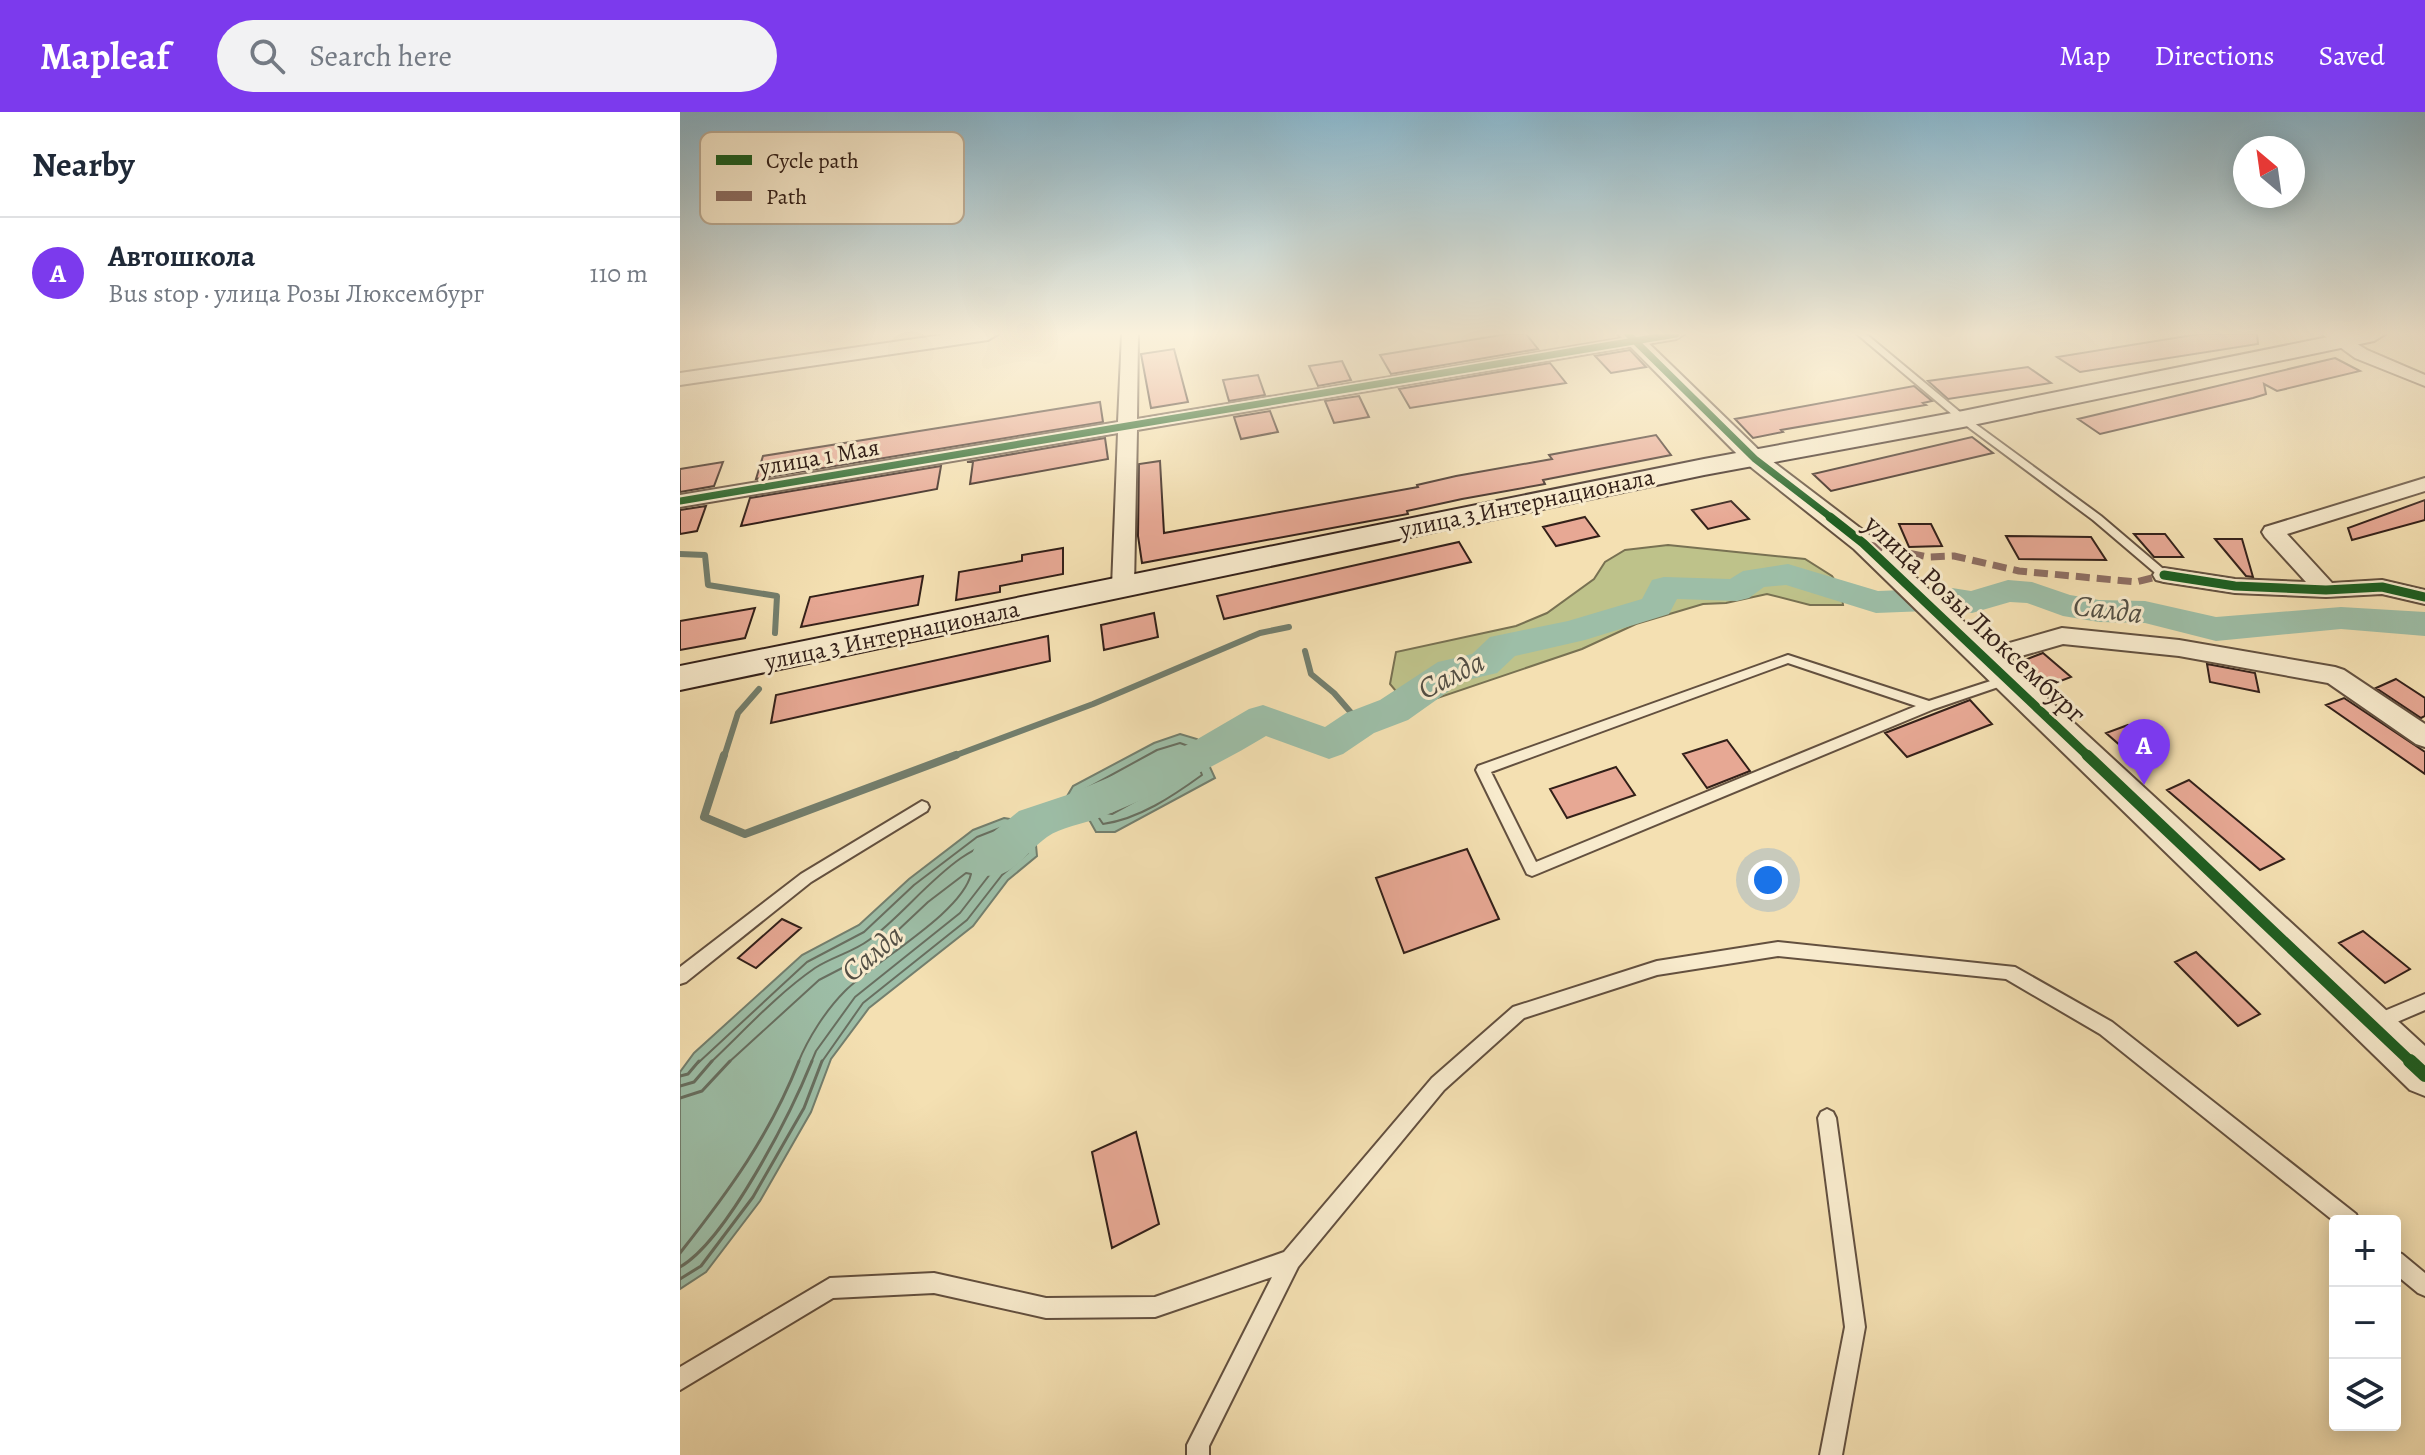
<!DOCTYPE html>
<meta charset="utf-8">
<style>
body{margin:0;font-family:Alegreya,serif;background:#f2f2f3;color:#1f2937}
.controls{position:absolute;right:24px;bottom:24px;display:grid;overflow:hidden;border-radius:8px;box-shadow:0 4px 20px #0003}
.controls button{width:72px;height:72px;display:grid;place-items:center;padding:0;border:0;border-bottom:2px solid #e0e1e3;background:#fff;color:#1f2937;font:40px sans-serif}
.compass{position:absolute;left:1553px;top:24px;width:72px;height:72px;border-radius:50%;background:#fff;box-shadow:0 4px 20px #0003;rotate:331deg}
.you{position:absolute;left:1088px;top:768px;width:28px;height:28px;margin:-20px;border:6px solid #fff;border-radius:50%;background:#1a73e8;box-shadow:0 0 0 12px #1a73e833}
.badge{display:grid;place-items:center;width:52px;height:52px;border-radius:50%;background:#7c3aed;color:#fff;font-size:26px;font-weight:700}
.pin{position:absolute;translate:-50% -66px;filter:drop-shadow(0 2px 4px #0008)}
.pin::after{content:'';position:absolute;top:42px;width:28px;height:24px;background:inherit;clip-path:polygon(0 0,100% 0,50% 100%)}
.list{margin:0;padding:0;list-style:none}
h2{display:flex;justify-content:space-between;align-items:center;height:104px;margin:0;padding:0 32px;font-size:34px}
h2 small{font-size:26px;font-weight:400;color:#747a83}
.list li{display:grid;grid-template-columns:52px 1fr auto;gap:24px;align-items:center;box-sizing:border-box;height:112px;padding:0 32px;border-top:2px solid #e0e1e3}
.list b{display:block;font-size:30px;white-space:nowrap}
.list p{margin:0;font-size:26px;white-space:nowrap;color:#747a83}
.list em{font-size:26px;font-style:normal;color:#747a83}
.icon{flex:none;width:44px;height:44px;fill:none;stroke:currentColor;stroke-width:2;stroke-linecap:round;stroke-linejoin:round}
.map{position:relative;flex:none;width:1745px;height:1343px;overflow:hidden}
header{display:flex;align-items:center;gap:48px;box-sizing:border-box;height:112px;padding:0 40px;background:#7c3aed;color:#fff}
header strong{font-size:38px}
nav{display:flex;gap:44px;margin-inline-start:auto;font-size:28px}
.search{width:560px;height:72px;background:#f2f2f3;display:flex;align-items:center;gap:20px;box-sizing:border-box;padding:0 28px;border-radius:44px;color:#747a83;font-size:30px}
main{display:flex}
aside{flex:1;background:#fff}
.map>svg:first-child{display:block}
.green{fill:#bec28a;stroke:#787152;stroke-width:2}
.water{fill:#9dbea7;stroke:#737f6e;stroke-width:2}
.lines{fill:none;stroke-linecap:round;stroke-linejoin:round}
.shore-far1{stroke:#686f60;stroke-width:2}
.shore{stroke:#686f60;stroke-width:3}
.stream-far1{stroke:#737f6e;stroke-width:6}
.stream{stroke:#737f6e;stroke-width:8}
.river{fill:#9dbea7;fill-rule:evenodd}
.building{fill:#e7a894;stroke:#332019;stroke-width:2}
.service-casing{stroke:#63503f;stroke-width:4}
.minor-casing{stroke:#63503f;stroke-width:4}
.tertiary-casing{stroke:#63503f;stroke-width:4}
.secondary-casing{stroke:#332019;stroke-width:4}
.service{fill:#f8ebcd;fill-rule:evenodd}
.minor{fill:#f8ebcd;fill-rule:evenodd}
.tertiary{fill:#f8ebcd;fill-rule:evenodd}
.secondary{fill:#f8ebcd;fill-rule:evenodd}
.quiet{stroke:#8d6e63;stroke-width:7;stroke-dasharray:14 7;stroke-linecap:butt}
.cycleway-far3-casing{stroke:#f8ebcd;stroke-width:10}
.cycleway-far2-casing{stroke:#f8ebcd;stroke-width:13}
.cycleway-far1-casing{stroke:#f8ebcd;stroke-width:16}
.cycleway-casing{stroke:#f8ebcd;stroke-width:19}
.cycleway-far3{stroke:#1b5e20;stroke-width:7}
.cycleway-far2{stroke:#1b5e20;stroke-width:9}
.cycleway-far1{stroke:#1b5e20;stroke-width:11}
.cycleway{stroke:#1b5e20;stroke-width:14}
.labels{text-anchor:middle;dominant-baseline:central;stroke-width:6;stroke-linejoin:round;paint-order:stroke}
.far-street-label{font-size:24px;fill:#332019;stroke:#f8ebcd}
.street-label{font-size:28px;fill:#332019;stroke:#f8ebcd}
.water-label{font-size:30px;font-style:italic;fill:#534f44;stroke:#f8ebcd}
.key{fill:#f8ebcd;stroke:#bdae97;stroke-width:2}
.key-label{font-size:22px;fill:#332019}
</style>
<header>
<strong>Mapleaf</strong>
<div class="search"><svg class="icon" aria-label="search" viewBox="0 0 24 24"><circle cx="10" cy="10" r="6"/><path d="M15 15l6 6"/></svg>Search here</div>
<nav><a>Map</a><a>Directions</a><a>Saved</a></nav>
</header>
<main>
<aside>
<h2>Nearby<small></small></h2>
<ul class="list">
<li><span class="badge">A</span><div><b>Автошкола</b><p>Bus stop · улица Розы Люксембург</p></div><em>110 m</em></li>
</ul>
</aside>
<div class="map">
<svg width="1745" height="1343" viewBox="0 0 1745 1343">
<rect width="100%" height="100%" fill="#f4e0b2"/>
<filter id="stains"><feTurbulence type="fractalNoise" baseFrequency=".0025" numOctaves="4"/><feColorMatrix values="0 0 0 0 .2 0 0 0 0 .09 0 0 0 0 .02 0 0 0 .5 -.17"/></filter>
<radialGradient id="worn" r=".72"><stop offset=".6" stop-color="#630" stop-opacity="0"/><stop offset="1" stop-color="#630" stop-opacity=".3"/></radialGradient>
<path class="green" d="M988 433 1125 447 1152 464 1161 477 1163 493H1130L1087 482 1046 491 1023 492 956 512 902 537 734 594 725 590 710 572 716 540 836 514 867 501 914 467 925 450 945 438Z"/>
<path class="water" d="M500 622 517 627 535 666 435 720H416L402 695 386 686 393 674 474 631Z
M324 706 354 711 357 744 328 768 293 814 189 896 151 947 131 1000 80 1089 26 1160 0 1177V960L14 941 122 843 179 813 229 767 293 718Z"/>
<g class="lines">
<path class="shore-far1" d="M500 631 511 635 522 663C493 684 459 707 423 712L409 691 400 684 402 679 477 638Z
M499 641 504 644 508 660 432 702 426 701 418 686 419 681 481 647Z
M18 951 127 850 184 820 234 773 297 725 325 714 346 719 348 741 322 763 287 808 183 891 141 951
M30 951C64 919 96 883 135 856 152 845 173 840 189 828 233 797 279 724 337 727V737L314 757 280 801 175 885 136 939 131 951
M48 951 139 868 197 838 248 790 286 761 291 762C282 801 195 849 165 879 146 898 128 926 118 951"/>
<path class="shore" d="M0 964 8 962 19 949
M0 974 14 970 32 949
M0 986 22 979 50 949
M0 1141C49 1079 90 1023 119 949
M0 1155C47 1128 111 1001 132 949
M0 1167 21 1154 73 1085 124 996 142 949"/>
<path class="stream-far1" d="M0 442 25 443 28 473 97 484 95 521
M625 539 631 562 654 581 680 611
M44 645 58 601 79 577
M271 645 413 592 580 521 609 515"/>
<path class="stream" d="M44 643 24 705 65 722 276 643"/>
<path class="river" d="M1108 452 1198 479 1272 476 1291 479 1328 468 1352 470 1390 483 1419 488 1465 489 1536 505 1661 495 1745 500V524L1661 517 1536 529 1465 511 1419 510 1383 504 1347 491 1330 490 1292 501 1272 498 1196 501 1106 473 1084 475 1069 486 1057 489 997 487 989 502 905 528 835 544 817 561 783 569 728 608 694 621 663 642 649 647 586 624C533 656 477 682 419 706 403 712 381 715 367 725 341 744 330 773 295 761L289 748 295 735 339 699 387 683 509 632 569 597 583 593 645 615 666 601 700 588 758 550 792 542 810 525 888 509 962 487 972 468 984 465 1050 467 1063 459Z"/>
</g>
<path class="building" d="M827 222H846L858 237 711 262 700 243Z
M1519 222H1577L1578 232 1400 260 1377 245Z
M494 237 508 290 471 296 461 242Z
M950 238 966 255 931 261 915 244Z
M1655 246 1680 259 1597 279 1584 272 1586 282 1573 286 1420 322 1398 307Z
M662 249 671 268 638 274 629 254Z
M870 251 886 271 730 296 719 277Z
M1348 255 1371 271 1268 287 1248 269Z
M578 263 585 283 549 289 543 268Z
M1234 274 1252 289 1243 291 1246 293 1101 318 1103 320 1073 326 1055 307Z
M679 284 689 305 654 311 645 289Z
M420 290 423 310 76 367 83 344Z
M590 299 598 320 561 327 554 305Z
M976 323 991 343 863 368 865 372 782 387 727 399 728 402 462 451 458 424 459 352 480 349 484 421 738 375 737 373 776 364 872 347 869 343Z
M1292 325 1313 341 1151 379 1133 362Z
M425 326 428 347 290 372 293 350H287Z
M43 350 34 374 0 380V357Z
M261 354 257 377 61 414 70 386Z
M1745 388V408L1672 428 1668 416Z
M1051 389 1069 407 1028 417 1012 398Z
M26 394 17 419 0 422V398Z
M905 405 919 424 876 434 863 415Z
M1219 412H1251L1262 434 1229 435Z
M1454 422H1485L1503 445H1474Z
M1326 424 1411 425 1426 448 1339 447Z
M1535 427H1562L1573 465 1566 464Z
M779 430 791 450 544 507 537 484Z
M383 436V462L320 474V480L276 488 279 460 342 449V443Z
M243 464 238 493 121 515 130 485Z
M75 496 65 526 0 538V509Z
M474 501 478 525 424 538 421 513Z
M368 524 370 549 91 611 96 583Z
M1363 541 1391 565 1370 573 1342 549Z
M1527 552 1575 561 1579 580 1530 570Z
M1716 567 1745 586V604L1741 606 1696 576Z
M1664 586 1745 640V662L1646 593Z
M1290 588 1312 612 1227 645 1205 621Z
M1448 613 1480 639 1458 649 1426 621Z
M1047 628 1070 659 1027 676 1003 642Z
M936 655 955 683 887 706 870 677Z
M1509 668 1545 698 1604 747 1580 758 1487 678Z
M787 737 819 807 724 841 696 766Z
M102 807 121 816 76 856 58 846Z
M1683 819 1730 857 1705 871 1659 831Z
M1516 840 1580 902 1558 914 1495 850Z
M456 1020 479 1112 432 1136 412 1040Z"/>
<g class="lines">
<g class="service-casing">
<path id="service" d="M1177 222H1186L1286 305 1421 404 1488 461V465H1480L1413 408 1280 309Z
M1108 543 1249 589 1326 564 1332 568 1330 571 1254 597 857 762 852 764 847 762 796 658 798 654ZM1108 551 1236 594 856 750 811 660Z
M242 689 247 691 249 695 247 699 131 770 6 870 0 872V855L121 762Z
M1098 830 1335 855 1432 910 1676 1102 1679 1109 1655 1110 1420 922 1326 867 1098 844 977 863 844 906 764 978 618 1155 529 1334V1343H507V1333L592 1165 475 1205 366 1206 254 1181 153 1186 0 1278V1255L150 1166 254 1161 366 1186 475 1185 604 1140 752 966 833 895 977 849Z
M1745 882V898L1696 919 1690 917 1687 911 1690 905Z
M1147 997 1153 1000 1156 1006 1185 1215 1162 1343H1140L1165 1215 1138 1006 1141 1000Z
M1715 1139 1722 1142 1745 1161V1184L1738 1181 1715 1162Z"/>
</g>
<g class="minor-casing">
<path id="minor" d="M442 222H458L457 307 969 222H1004L996 227 457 318 454 475 451 480H435L432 475 438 321 0 395V383L438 310Z
M1642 222H1661L1687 238 1745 263V274L1675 246Z
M1745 366V379L1607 422 1652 471 1702 468 1745 478V492L1702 482 1646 485 1555 481 1484 470 1476 468 1473 463 1476 458 1484 456 1555 467 1626 470 1585 425 1582 420 1585 415Z
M1382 516 1499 528 1655 555 1664 558 1745 612V635L1736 632 1648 571 1499 544 1383 532 1303 555 1294 553 1291 547 1294 541Z"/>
</g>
<g class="tertiary-casing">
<path id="tertiary" d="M269 222H318L308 228 0 273V261Z
M938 222H959L1083 342 1192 425 1745 934V984L1730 978 1174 437 1067 352Z"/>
</g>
<g class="secondary-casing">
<path id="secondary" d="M1663 222H1705L1694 229 1283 315 1024 363 0 578V554L1024 347 1283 299Z"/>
</g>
<use href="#service" class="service"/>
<use href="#minor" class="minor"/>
<use href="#tertiary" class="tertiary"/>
<use href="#secondary" class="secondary"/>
<path class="quiet" d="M1189 433 1248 445 1274 444 1339 459 1456 470 1484 463"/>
<g class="cycleway-far3-casing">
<path id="cycleway-far3" d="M948 222 1075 347 1153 407
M0 389 996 222"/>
</g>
<g class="cycleway-far2-casing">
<path id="cycleway-far2" d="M1150 405 1183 431 1409 645
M1484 463 1555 474 1646 478 1702 475 1745 485"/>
</g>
<g class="cycleway-far1-casing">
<path id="cycleway-far1" d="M1407 643 1732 951"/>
</g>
<g class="cycleway-casing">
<path id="cycleway" d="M1730 949 1745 963"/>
</g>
<use href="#cycleway-far3" class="cycleway-far3"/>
<use href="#cycleway-far2" class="cycleway-far2"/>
<use href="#cycleway-far1" class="cycleway-far1"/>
<use href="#cycleway" class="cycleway"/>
</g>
<linearGradient id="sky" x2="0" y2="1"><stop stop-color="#8ab8ce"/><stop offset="0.54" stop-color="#faf1dc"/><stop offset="1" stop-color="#faf1dc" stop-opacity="0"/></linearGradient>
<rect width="1745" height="410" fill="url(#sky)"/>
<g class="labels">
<g class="far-street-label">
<text transform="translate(139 345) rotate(-10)">улица 1 Мая</text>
<text transform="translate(847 391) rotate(-12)">улица 3 Интернационала</text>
<text transform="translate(212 523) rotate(-12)">улица 3 Интернационала</text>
</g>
<g class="street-label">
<text transform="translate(1295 507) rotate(43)">улица Розы Люксембург</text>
</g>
<g class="water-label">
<text transform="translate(1428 497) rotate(7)">Салда</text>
<text transform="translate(771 563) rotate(-27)">Салда</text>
<text transform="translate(192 841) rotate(-40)">Салда</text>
</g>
</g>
<rect x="20" y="20" width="264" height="92" rx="12" class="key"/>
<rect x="36" y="43" width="36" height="10" fill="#1b5e20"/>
<rect x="36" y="79" width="36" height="10" fill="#8d6e63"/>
<g class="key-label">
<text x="86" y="56">Cycle path</text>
<text x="86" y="92">Path</text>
</g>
<rect width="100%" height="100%" filter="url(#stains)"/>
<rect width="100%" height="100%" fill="url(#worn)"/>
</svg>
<div class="controls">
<button>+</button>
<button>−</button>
<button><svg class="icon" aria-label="layers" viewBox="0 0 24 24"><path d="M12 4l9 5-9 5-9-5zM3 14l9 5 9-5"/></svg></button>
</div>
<svg class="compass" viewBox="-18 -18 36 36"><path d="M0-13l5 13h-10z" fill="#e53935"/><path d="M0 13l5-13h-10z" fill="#747a83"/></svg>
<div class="you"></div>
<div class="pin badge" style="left:1464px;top:673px">A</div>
</div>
</main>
